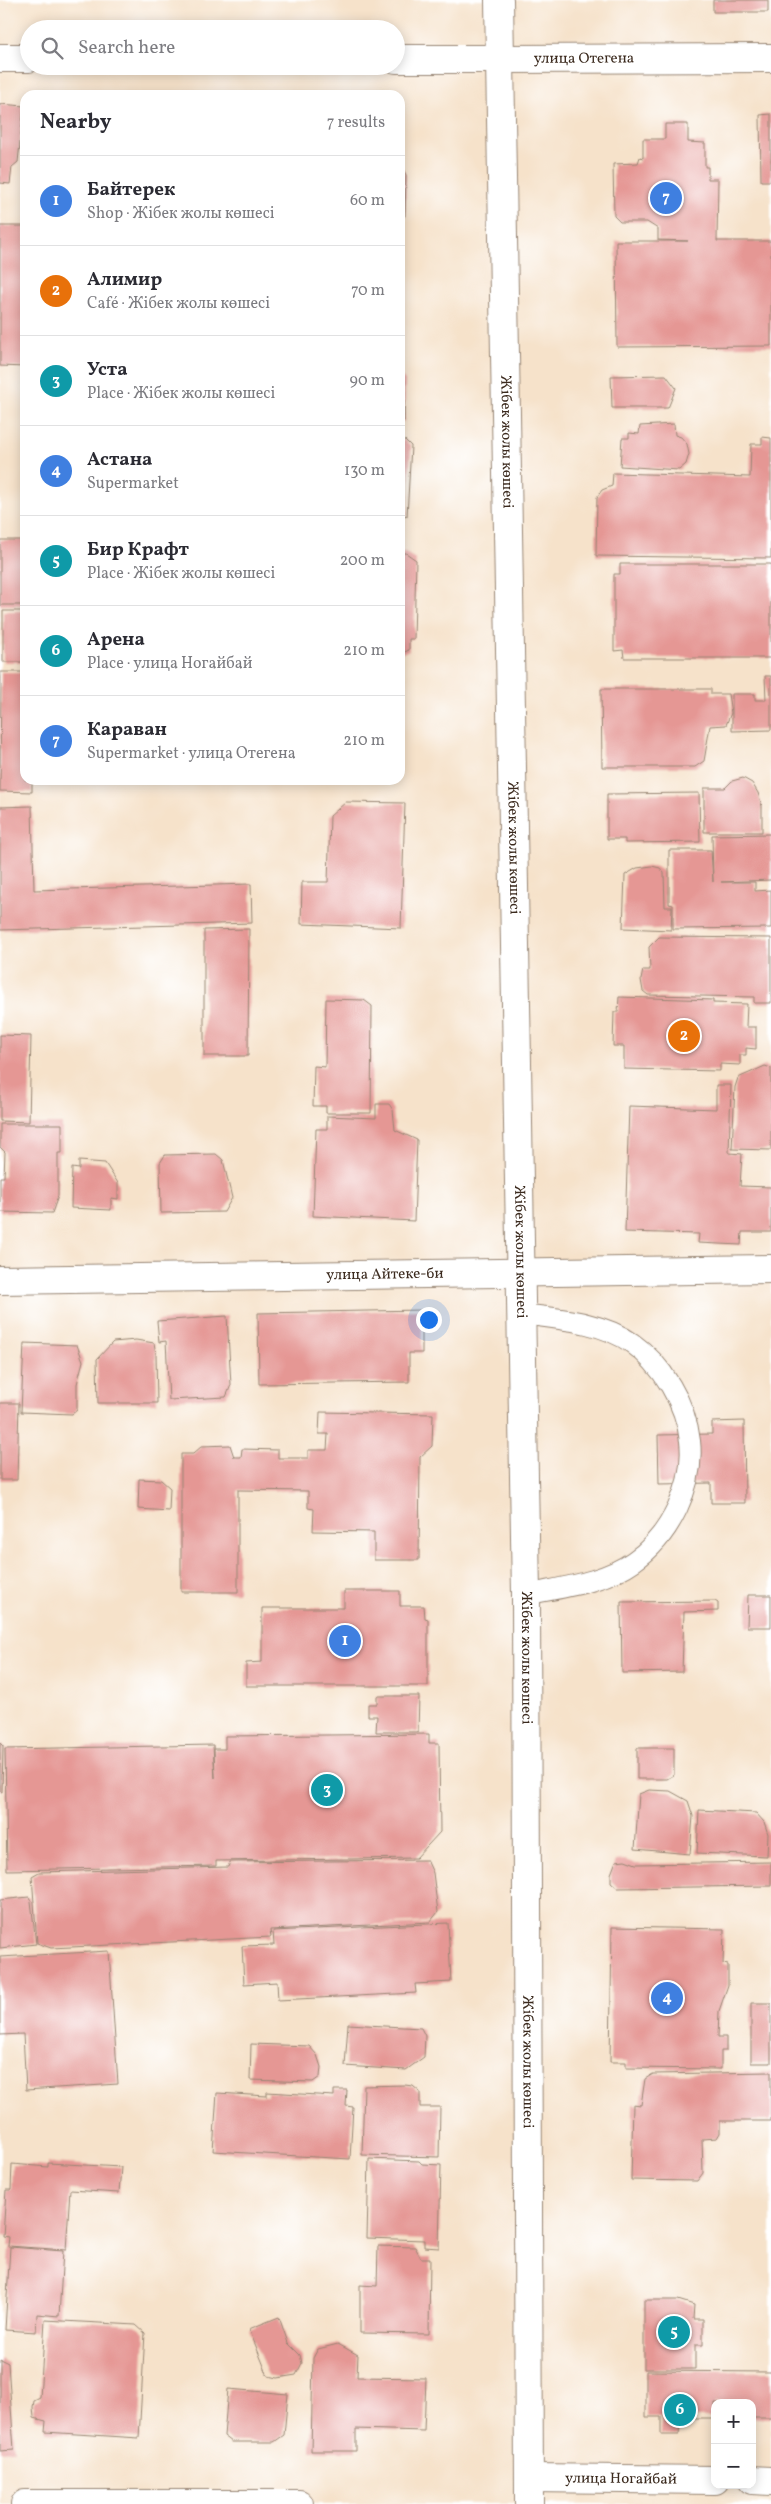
<!DOCTYPE html>
<meta charset="utf-8">
<style>
body{margin:0;font-family:Vollkorn,serif;background:#f2f2f3;color:#2b2b33}
.controls{position:absolute;right:15px;bottom:15px;display:grid;overflow:hidden;border-radius:10px;box-shadow:0 2px 12px #0003}
.controls button{width:45px;height:45px;display:grid;place-items:center;padding:0;border:0;border-bottom:1px solid #e1e1e2;background:#fff;color:#2b2b33;font:25px sans-serif}
.you{position:absolute;left:428px;top:1319px;width:18px;height:18px;margin:-12px;border:4px solid #fff;border-radius:50%;background:#1a73e8;box-shadow:0 0 0 8px #1a73e833}
.badge{display:grid;place-items:center;width:32px;height:32px;border-radius:50%;background:#1f6fb2;color:#fff;font-size:16px;font-weight:700}
.pin{position:absolute;translate:-50% -50%;border:2px solid #fff;box-shadow:0 1px 5px #0006}
.list{margin:0;padding:0;list-style:none}
h2{display:flex;justify-content:space-between;align-items:center;height:65px;margin:0;padding:0 20px;font-size:21px}
h2 small{font-size:16px;font-weight:400;color:#7c7c81}
.list li{display:grid;grid-template-columns:32px 1fr auto;gap:15px;align-items:center;box-sizing:border-box;height:90px;padding:0 20px;border-top:1px solid #e1e1e2}
.list b{display:block;font-size:19px;white-space:nowrap}
.list p{margin:0;font-size:16px;white-space:nowrap;color:#7c7c81}
.list em{font-size:16px;font-style:normal;color:#7c7c81}
.icon{flex:none;width:28px;height:28px;fill:none;stroke:currentColor;stroke-width:2;stroke-linecap:round;stroke-linejoin:round}
.map{position:relative;flex:none;width:771px;height:2504px;overflow:hidden}
.search{position:absolute;background:#fff;box-shadow:0 2px 12px #0003;left:20px;top:20px;width:385px;height:55px;display:flex;align-items:center;gap:12px;box-sizing:border-box;padding:0 18px;border-radius:28px;color:#7c7c81;font-size:19px}
.panel{position:absolute;background:#fff;box-shadow:0 2px 12px #0003;left:20px;top:90px;width:385px;height:695px;border-radius:15px}
.map>svg:first-child{display:block}
.building{fill:#e59794}
.lines{fill:none;stroke-linecap:round;stroke-linejoin:round}
.service-casing{stroke:#988674;stroke-width:22}
.minor-casing{stroke:#988674;stroke-width:30}
.secondary-casing{stroke:#988674;stroke-width:30}
.trunk-casing{stroke:#988674;stroke-width:30}
.service{stroke:#fff;stroke-width:20}
.minor{stroke:#fff;stroke-width:28}
.secondary{stroke:#fff;stroke-width:28}
.trunk{stroke:#fff;stroke-width:28}
.labels{text-anchor:middle;dominant-baseline:central;stroke-width:4;stroke-linejoin:round;paint-order:stroke}
.street-label{font-size:15px;fill:#3b2a1e;stroke:#fff}
</style>
<div class="map">
<svg width="771" height="2504" viewBox="0 0 771 2504">
<rect width="100%" height="100%" fill="#fff"/>
<filter id="ink" filterUnits="userSpaceOnUse"><feTurbulence type="fractalNoise" baseFrequency=".02" numOctaves="2"/><feDisplacementMap in="SourceGraphic" scale="10" xChannelSelector="R" yChannelSelector="G"/><feConvolveMatrix kernelMatrix="1 2 1 2 8 2 1 2 1" color-interpolation-filters="sRGB"/></filter>
<filter id="wash" filterUnits="userSpaceOnUse"><feTurbulence type="fractalNoise" baseFrequency=".0096" numOctaves="4" result="noise"/><feDisplacementMap in="SourceGraphic" scale="20" xChannelSelector="R" yChannelSelector="G"/><feGaussianBlur stdDeviation="1.12" result="paint"/><feColorMatrix in="noise" values="0 0 0 0 0 0 0 0 0 0 0 0 0 0 0 0 0 1.4 0 .05"/><feComposite in="paint" operator="in"/></filter>
<g filter="url(#wash)">
<rect width="100%" height="100%" fill="#f6e2ca"/>
<g id="blocks">
<path class="building" d="M713 0H768V12H713Z
M0 104 24 106 18 162 12 167 10 184 0 183Z
M771 114V181H761L760 115Z
M665 124H688V142L705 143V167H708V179H718L717 241H771V346L617 347 616 241H688L658 240V229L647 222H620L614 216 613 164 638 163 640 157 643 158V139H665Z
M400 163 406 175 405 216 400 220Z
M0 226H25V367L0 366Z
M400 375 405 380 404 421 400 423Z
M666 375 676 388 668 408H612L611 376Z
M674 424 675 435 681 437 687 444 689 454 686 464 679 470 620 466 622 438H629V433L639 434 640 426Z
M762 437 771 438V558L596 556 597 497 602 490 612 486 613 473 750 477 751 444H762Z
M400 440H405L411 446 407 516 403 515 400 532Z
M0 540H25V605H0Z
M400 553H406L416 560 414 639H409V650L400 654Z
M620 564H771V658H624L623 650 614 651V574H620Z
M3 611H25V662H3Z
M1 672H25V780H32V792L0 791Z
M765 676H771V730L732 731V694H755V700H766Z
M601 689H711V694H728L731 713 726 725 710 726 704 761 695 767H602Z
M743 778 752 783 758 793 762 806V832H704V788H725L732 781Z
M699 793 700 842 625 843V839H607V794Z
M346 802 405 803 401 928 301 924 302 882H328L330 816Z
M32 806 34 890 251 884 252 923 0 930V807Z
M771 834V880L721 882H755V891L771 890V928L673 929V905L669 904V850H711L713 882 712 835Z
M652 866 660 868 664 873 665 907H672L671 930 623 928 625 875 637 868Z
M249 929 248 1056H204V930Z
M659 937 771 938V1003H754V997L648 995 643 991 641 980 643 970H650L649 947Z
M619 997 713 1000V1003L747 1004 746 1027H756V1049L746 1048V1055H740V1065L720 1064V1071L624 1069V1046H613L614 1012H618Z
M326 999 364 1000 372 1006 371 1113H326V1106H313L314 1066 325 1067Z
M0 1035 31 1036 29 1122 0 1121Z
M765 1066 771 1068V1150L732 1149 735 1087 738 1078Z
M716 1085H731L729 1153 742 1154 740 1186 771 1187V1232H742L741 1245 698 1243 699 1234 625 1232 629 1106 716 1109Z
M376 1104H389L393 1110 395 1130 417 1140 414 1221 313 1216 316 1129H327V1116L376 1118Z
M0 1124H62V1153H58V1196L52 1213 0 1212V1177H4L5 1152 0 1147Z
M216 1154 223 1160 232 1198 224 1212 161 1213 160 1163 165 1155Z
M79 1161 105 1163 118 1183V1199L111 1198V1210L71 1208 72 1168 79 1169Z
M422 1310V1353H409V1382L259 1384 258 1313Z
M227 1316 231 1385 226 1397 169 1400 166 1341 159 1342 157 1321Z
M136 1340 154 1343 156 1354 157 1403H98L97 1359 113 1342Z
M24 1343 77 1345 83 1361 77 1384V1410L72 1414 21 1412Z
M0 1403H19L17 1480H0Z
M320 1412 433 1414 432 1446 420 1457 419 1560H374V1532L313 1531 314 1509 308 1508V1491L238 1490V1592H181V1454H193L202 1446 230 1445 234 1457H241L242 1449 278 1450V1458H308V1450H327L328 1434H319Z
M744 1421 745 1503H711V1483L659 1484 658 1435 712 1434V1422Z
M139 1479 161 1480 170 1488 169 1511 138 1509Z
M344 1591H400V1606H424L425 1618 428 1619V1686H246V1663L262 1662V1608H344Z
M748 1595H771V1627H747Z
M715 1601 718 1603V1611L684 1612 682 1672 622 1673 621 1602Z
M377 1696H419L418 1732H376L377 1716H368V1704H377Z
M429 1734V1743H439L440 1832 416 1858 216 1861V1866L7 1870 5 1749 213 1745 215 1778 214 1749H225V1736Z
M0 1743 3 1746 2 1792 0 1791Z
M637 1748H674V1775L667 1779H637Z
M649 1790 670 1791 688 1801 693 1816 690 1854 635 1849 639 1794Z
M699 1810 756 1813 764 1822 768 1834 767 1856 697 1853Z
M427 1860 433 1873 438 1912 430 1922 270 1930 271 1937 51 1948 37 1943 32 1876 39 1872 228 1867 230 1862Z
M625 1860 636 1864 771 1862V1886L618 1888 611 1882V1874L616 1861Z
M29 1897 31 1901 36 1944 0 1948V1900Z
M448 1923 451 1982 415 1984 416 1993 278 2000 277 1982 244 1984 242 1946 274 1945 273 1931Z
M612 1927 724 1929 723 1964 728 1965V1985L719 2011 718 2037H726V2051H721V2069L626 2068V2062H610Z
M109 1951 118 2084 26 2090 23 2034 0 2035V1957Z
M751 2003H771V2063H751Z
M348 2024 421 2028 425 2036 424 2057 406 2070 345 2066Z
M251 2044 309 2046 317 2055 321 2067 320 2077 313 2082 250 2080Z
M771 2072V2121H720V2133L717 2138 702 2139 703 2173 697 2181 631 2180 633 2104 641 2105 645 2079 653 2074Z
M405 2085 413 2086 420 2092V2107H440L439 2157 362 2155 364 2086Z
M334 2090H347L346 2106 353 2107 350 2159 213 2151 217 2093 267 2096V2092L334 2096Z
M369 2159 419 2161 422 2164 441 2165 439 2248 424 2247V2240L367 2238Z
M48 2163 121 2167 119 2193 70 2190 66 2250 8 2246 9 2237 3 2236 6 2190H11L12 2164 48 2167Z
M378 2246 415 2247 421 2258H430L429 2334 360 2333V2285L377 2286Z
M10 2247 63 2251 59 2316 37 2314 36 2332 5 2330Z
M644 2300H678L694 2305 693 2319H703V2345H695V2369H644Z
M279 2317 288 2343 300 2355 302 2363 296 2375 277 2378 268 2376 249 2329Z
M45 2320 136 2325 145 2333 139 2438 45 2432 46 2421 34 2418 33 2407 34 2401 40 2398Z
M338 2344 358 2355 357 2377 426 2378 424 2431 356 2429V2451H311L313 2358 318 2349Z
M0 2359 8 2363 14 2450 0 2451Z
M646 2371 771 2372V2418H752V2403H715V2418H680L679 2435H661V2417H646Z
M228 2389 288 2394 284 2435 274 2442H232L224 2436Z"/>
</g>
</g>
<g filter="url(#ink)">
<use href="#blocks" fill-opacity="0" stroke="#988674" stroke-width="1"/>
<g class="lines">
<g class="service-casing">
<path id="service" d="M522 1314C559 1319 600 1321 632 1343 662 1364 686 1404 690 1441 695 1485 670 1536 634 1561 603 1583 562 1587 526 1595"/>
</g>
<g class="minor-casing">
<g id="minor">
<path id="s1" d="M500 59 771 58"/>
<path id="s2" d="M0 1280 771 1269"/>
<path id="s3" d="M529 2478 715 2480"/>
<path d="M752 2480 771 2481"/>
<path d="M25 2504H299"/>
</g>
</g>
<g class="secondary-casing">
<path id="secondary" d="M0 58H29
M396 59H500"/>
</g>
<g class="trunk-casing">
<g id="trunk">
<path id="s4" d="M499 0 526 1595 529 2504"/>
</g>
</g>
<use href="#service" class="service"/>
<use href="#minor" class="minor"/>
<use href="#secondary" class="secondary"/>
<use href="#trunk" class="trunk"/>
</g>
</g>
<g class="labels">
<g class="street-label">
<text stroke="none"><textPath href="#s1" startOffset="84">улица Отегена</textPath></text>
<text stroke="none"><textPath href="#s4" startOffset="442">Жібек жолы көшесі</textPath></text>
<text stroke="none"><textPath href="#s4" startOffset="848">Жібек жолы көшесі</textPath></text>
<text stroke="none"><textPath href="#s4" startOffset="1252">Жібек жолы көшесі</textPath></text>
<text stroke="none"><textPath href="#s2" startOffset="385">улица Айтеке-би</textPath></text>
<text stroke="none"><textPath href="#s4" startOffset="1658">Жібек жолы көшесі</textPath></text>
<text stroke="none"><textPath href="#s4" startOffset="2062">Жібек жолы көшесі</textPath></text>
<text stroke="none"><textPath href="#s3" startOffset="92">улица Ногайбай</textPath></text>
</g>
</g>
</svg>
<div class="controls">
<button>+</button>
<button>−</button>
</div>
<div class="you"></div>
<div class="pin badge" style="left:345px;top:1641px;background:#3f7fe0">1</div>
<div class="pin badge" style="left:684px;top:1036px;background:#e8710a">2</div>
<div class="pin badge" style="left:327px;top:1790px;background:#0f9aa8">3</div>
<div class="pin badge" style="left:667px;top:1998px;background:#3f7fe0">4</div>
<div class="pin badge" style="left:674px;top:2332px;background:#0f9aa8">5</div>
<div class="pin badge" style="left:680px;top:2410px;background:#0f9aa8">6</div>
<div class="pin badge" style="left:666px;top:198px;background:#3f7fe0">7</div>
<div class="search"><svg class="icon" aria-label="search" viewBox="0 0 24 24"><circle cx="10" cy="10" r="6"/><path d="M15 15l6 6"/></svg>Search here</div>
<section class="panel">
<h2>Nearby<small>7 results</small></h2>
<ul class="list">
<li><span class="badge" style="background:#3f7fe0">1</span><div><b>Байтерек</b><p>Shop · Жібек жолы көшесі</p></div><em>60 m</em></li>
<li><span class="badge" style="background:#e8710a">2</span><div><b>Алимир</b><p>Café · Жібек жолы көшесі</p></div><em>70 m</em></li>
<li><span class="badge" style="background:#0f9aa8">3</span><div><b>Уста</b><p>Place · Жібек жолы көшесі</p></div><em>90 m</em></li>
<li><span class="badge" style="background:#3f7fe0">4</span><div><b>Астана</b><p>Supermarket</p></div><em>130 m</em></li>
<li><span class="badge" style="background:#0f9aa8">5</span><div><b>Бир Крафт</b><p>Place · Жібек жолы көшесі</p></div><em>200 m</em></li>
<li><span class="badge" style="background:#0f9aa8">6</span><div><b>Арена</b><p>Place · улица Ногайбай</p></div><em>210 m</em></li>
<li><span class="badge" style="background:#3f7fe0">7</span><div><b>Караван</b><p>Supermarket · улица Отегена</p></div><em>210 m</em></li>
</ul>
</section>
</div>
